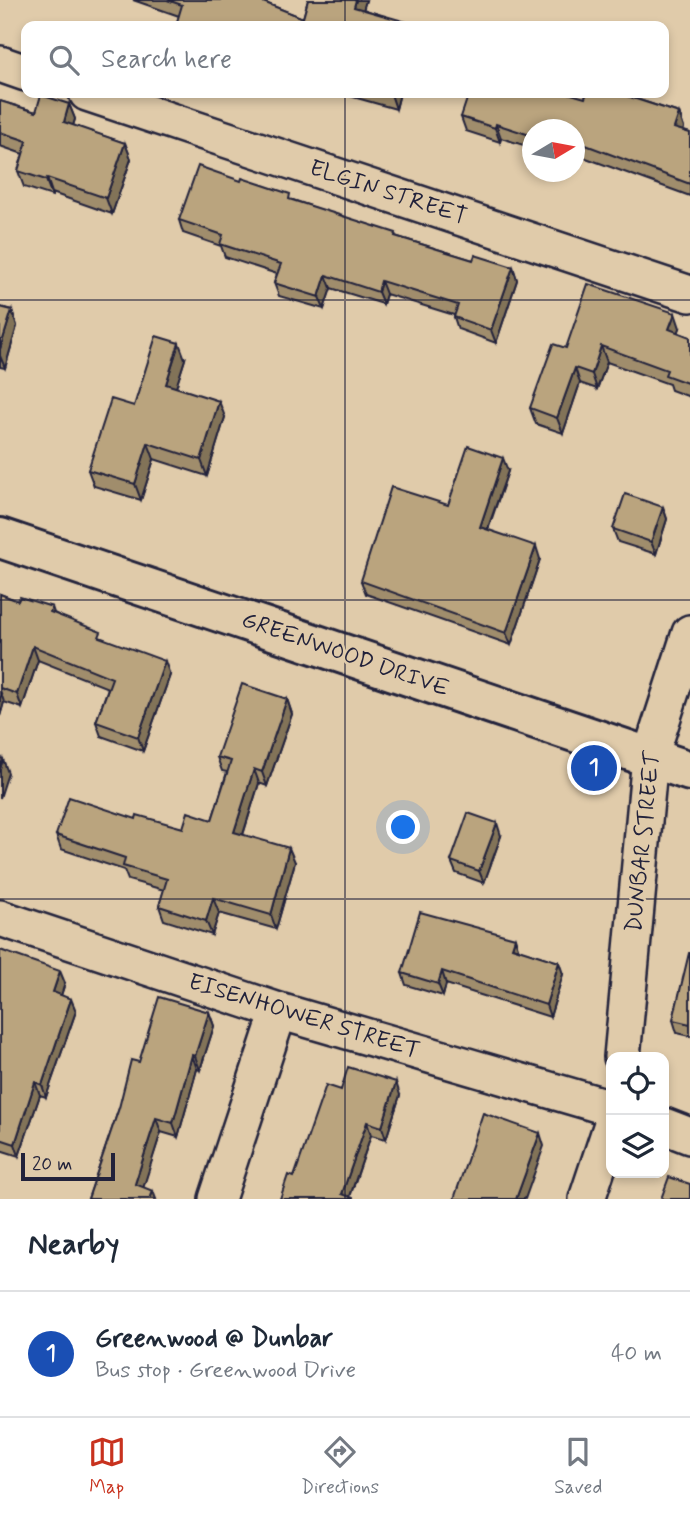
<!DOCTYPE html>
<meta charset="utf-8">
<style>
body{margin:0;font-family:Mynerve,sans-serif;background:#f2f2f3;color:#1f2937}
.controls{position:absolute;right:21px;bottom:21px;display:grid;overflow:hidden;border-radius:14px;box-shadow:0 4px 10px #0003}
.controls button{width:63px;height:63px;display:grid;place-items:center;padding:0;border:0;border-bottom:2px solid #e0e1e3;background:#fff;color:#1f2937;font:35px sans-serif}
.compass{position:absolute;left:522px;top:119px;width:63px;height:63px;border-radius:50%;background:#fff;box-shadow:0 4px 10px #0003;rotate:80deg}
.scale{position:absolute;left:21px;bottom:18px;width:94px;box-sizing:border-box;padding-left:7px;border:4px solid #22223b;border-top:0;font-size:19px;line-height:24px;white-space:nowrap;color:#22223b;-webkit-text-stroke:5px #e0cbaa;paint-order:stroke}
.you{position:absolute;left:404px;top:828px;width:24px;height:24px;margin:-18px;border:5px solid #fff;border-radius:50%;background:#1a73e8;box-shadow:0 0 0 10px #1a73e833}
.badge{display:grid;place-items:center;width:46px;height:46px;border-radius:50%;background:#c8321e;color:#fff;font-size:23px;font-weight:700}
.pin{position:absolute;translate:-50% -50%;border:4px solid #fff;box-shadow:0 2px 7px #0006}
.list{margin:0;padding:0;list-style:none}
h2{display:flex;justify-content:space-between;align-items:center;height:91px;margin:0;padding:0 28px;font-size:30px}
h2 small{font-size:23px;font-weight:400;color:#747a83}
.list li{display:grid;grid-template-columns:46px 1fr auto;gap:21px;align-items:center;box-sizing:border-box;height:126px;padding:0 28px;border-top:2px solid #e0e1e3}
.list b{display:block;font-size:26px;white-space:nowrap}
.list p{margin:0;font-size:23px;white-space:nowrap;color:#747a83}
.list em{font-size:23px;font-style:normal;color:#747a83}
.icon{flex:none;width:38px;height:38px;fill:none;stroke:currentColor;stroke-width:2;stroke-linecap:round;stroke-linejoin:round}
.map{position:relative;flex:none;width:690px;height:1199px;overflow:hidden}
.search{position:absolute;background:#fff;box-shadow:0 4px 10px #0003;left:21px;right:21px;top:21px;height:77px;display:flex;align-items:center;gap:18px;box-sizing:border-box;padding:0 24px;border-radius:14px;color:#747a83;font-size:26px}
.sheet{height:217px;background:#fff}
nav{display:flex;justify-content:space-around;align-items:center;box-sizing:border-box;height:98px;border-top:2px solid #e0e1e3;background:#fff;font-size:19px;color:#747a83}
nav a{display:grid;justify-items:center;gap:4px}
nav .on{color:#c8321e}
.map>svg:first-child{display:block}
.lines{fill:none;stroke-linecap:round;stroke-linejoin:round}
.minor-casing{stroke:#22223b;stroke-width:40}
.secondary-casing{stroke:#22223b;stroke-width:44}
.minor{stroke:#e0cbaa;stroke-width:35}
.secondary{stroke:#e0cbaa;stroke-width:38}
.wall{fill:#a08d6c;stroke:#22223b;stroke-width:2}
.shaded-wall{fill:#827358;stroke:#22223b;stroke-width:2}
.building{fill:#baa47e;stroke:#22223b;stroke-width:2}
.grid{fill:none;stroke:#22223b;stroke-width:2;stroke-opacity:0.55}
.labels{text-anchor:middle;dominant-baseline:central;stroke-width:5;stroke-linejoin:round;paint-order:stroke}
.street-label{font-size:23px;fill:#22223b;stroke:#e0cbaa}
</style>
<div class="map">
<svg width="690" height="1199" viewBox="0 0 690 1199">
<rect width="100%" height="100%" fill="#e0cbaa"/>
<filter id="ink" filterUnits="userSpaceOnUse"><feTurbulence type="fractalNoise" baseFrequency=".0143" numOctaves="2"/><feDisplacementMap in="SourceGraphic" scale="14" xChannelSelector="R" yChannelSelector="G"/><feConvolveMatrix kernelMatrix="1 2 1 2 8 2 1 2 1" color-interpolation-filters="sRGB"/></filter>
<g filter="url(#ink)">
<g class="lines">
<g class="minor-casing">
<path id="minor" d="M0 64 26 73
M87 93 690 294
M0 918 279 1011 611 1108
M622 1057 650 757 690 633
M664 1126 690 1136
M217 1199 279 1011
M587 1199 611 1127"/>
</g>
<g class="secondary-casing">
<path id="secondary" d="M0 538 690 771"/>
</g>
<use href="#minor" class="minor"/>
<use href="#secondary" class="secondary"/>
</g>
<path class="wall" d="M133 0H258L303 18 308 0H366L363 9 412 26H177L179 16Z
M339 93H400L396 109Z
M587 93H631L633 98 679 113 684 128 683 131 690 133V196L575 154V130H533V148L501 138 500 142 466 131 461 117 585 98Z
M0 101 36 112 69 104 75 119 73 126 125 143 131 159 112 214 52 193V196L24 187 18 171 23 154 0 146Z
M293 200 398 237 473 260 513 267 517 280 496 343 458 329 454 317V315L386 294 383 304 331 288 324 309 279 296 274 283 277 274 225 257 221 246 183 233 179 220Z
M0 307 12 310 17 326 5 368 0 367Z
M680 328 678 333 690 337V397L671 390 669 384 607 362 597 389 580 383 563 433 536 424 530 408 566 348Z
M185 359 176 387 225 417 207 476 154 459 141 500 94 486 88 470 134 406Z
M508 471 488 530 540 559 511 645 366 594 361 581 448 505Z
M663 507 667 519 656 554 618 542 613 529Z
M0 594 18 601 52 607 54 613 170 675 143 751 101 736 96 722 108 688 38 660 22 708 4 702 0 716Z
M287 699 292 714 267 786 259 783 243 835 295 862 276 929 219 913 212 935 164 920 159 906 164 890 128 880 124 870 61 849 56 835 136 819 183 828 212 820 227 772 222 771 217 757Z
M501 836 484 883 456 873 451 861Z
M519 949 563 974 550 1017 446 984 443 996 406 985 402 973Z
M0 950 65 983 61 995 76 1011 46 1097 40 1095 19 1156 0 1150Z
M690 953V1036L677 1033 673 1020Z
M209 1012 214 1026 200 1070 197 1069 178 1137 161 1132 143 1187 88 1199 119 1108 139 1062Z
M341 1090 400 1095 386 1139 371 1135 350 1197 353 1199H280L294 1177Z"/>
<path class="shaded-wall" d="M356 0H366L360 21 354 7Z
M391 93H400L396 109 391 94Z
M628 93H631L635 102 627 96Z
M69 104 75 119 69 138 64 122Z
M679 113 684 128 679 142 674 128Z
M496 124 501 138 500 142 495 128Z
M125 143 131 159 112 214 106 198Z
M47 178 52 193V196L46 180Z
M513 267 517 280 496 343 491 330Z
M326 275 331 288 324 309 319 297Z
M381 281 386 294 383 304 378 292Z
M12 310 17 326 5 368 0 356V349Z
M675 313 680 328 674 345 669 329Z
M179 343 185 359 172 400 166 384Z
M601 346 607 362 597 389 592 374Z
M575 368 580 383 563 433 557 418Z
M219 401 225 417 207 476 201 460Z
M148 443 154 459 141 500 135 484Z
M503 458 508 471 484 539 480 527Z
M663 507 667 519 656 554 651 542Z
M536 546 540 559 511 645 506 633Z
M33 646 38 660 22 708 17 694Z
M165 661 170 675 143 751 138 737Z
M0 690 4 702 0 716Z
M287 699 292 714 267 786 262 772Z
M3 759 8 773 0 798V769Z
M254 769 259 783 239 847 234 832Z
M497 823 501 836 484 883 479 871Z
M289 848 295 862 276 929 271 915Z
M213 898 219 913 212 935 206 921Z
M515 938 519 950 512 947Z
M559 962 563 974 550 1017 546 1005Z
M60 971 65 983 58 1005 53 992Z
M442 971 446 984 443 996 438 984Z
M71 999 76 1011 46 1097 42 1085Z
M209 1012 214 1026 200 1070 195 1056Z
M192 1055 197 1069 178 1137 173 1123Z
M35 1082 40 1095 19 1156 15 1144Z
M396 1082 400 1095 386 1139 382 1127Z
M156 1118 161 1132 140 1198 135 1184Z
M367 1122 371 1135 349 1199 342 1194Z
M540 1133 544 1146 525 1199H516Z
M153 1191 156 1199H150Z"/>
<path class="building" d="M167 0H258L303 18 308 0H356L354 7 410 23V26H181L176 25 182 5Z
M469 93H568L585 98 587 93H628L627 96 679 113 674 128 690 133V184L575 141V130H533V136L496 124 495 128 461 117Z
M41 95 69 104 64 122 125 143 106 198 47 178 46 180 18 171 27 141 0 132V101L36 112Z
M198 166 241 181 242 178 290 194 289 199 396 233 395 236 473 260 475 255 513 267 491 330 454 317 458 305 381 281 378 292 326 275 319 297 274 283 281 264 220 244 223 235 179 220Z
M588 284 675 313 669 329 690 337V384L665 375 667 370 601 346 592 374 575 368 557 418 530 408 553 344 566 348Z
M0 307 12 310 0 349Z
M156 336 179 343 166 384 219 401 201 460 148 443 135 484 88 470 111 399 134 406Z
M468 446 503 458 480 527 536 546 506 633 361 581 391 487 448 505Z
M625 494 663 507 651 542 613 529Z
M0 594 18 601 20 597 52 607 50 612 101 632 99 637 165 661 138 737 96 722 112 678 33 646 17 694 0 688Z
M242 684 287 699 262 772 254 769 234 832 289 848 271 915 213 898 206 921 159 906 167 879 123 866 125 858 56 835 69 797 136 819 137 815 183 828 188 812 212 820 231 761 217 757Z
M0 758 3 759 0 769Z
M468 813 497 823 479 871 451 861Z
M420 912 515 938 512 947 559 962 546 1005 442 971 438 984 402 973Z
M0 950 60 971 53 992 71 999 42 1085 35 1082 15 1144 0 1139Z
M689 953H690V1024L673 1020Z
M159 997 209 1012 195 1056 192 1055 173 1123 156 1118 135 1184 153 1191 150 1199H88L119 1108 131 1060 139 1062Z
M348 1067 396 1082 382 1127 367 1122 342 1194 353 1198V1199H280L288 1175 294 1177 326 1085 341 1090Z
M483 1113 540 1133 516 1199H454Z
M669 1177 690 1184V1199H661Z"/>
</g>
<path class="grid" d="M345 0V26M345 93V1199M0 300H690M0 600H690M0 899H690"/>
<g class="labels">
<g class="street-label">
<text transform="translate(388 193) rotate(18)">ELGIN STREET</text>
<text transform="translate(345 655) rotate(19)">GREENWOOD DRIVE</text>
<text transform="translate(644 842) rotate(-84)">DUNBAR STREET</text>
<text transform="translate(304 1017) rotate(17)">EISENHOWER STREET</text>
</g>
</g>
</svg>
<div class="controls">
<button><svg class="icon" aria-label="locate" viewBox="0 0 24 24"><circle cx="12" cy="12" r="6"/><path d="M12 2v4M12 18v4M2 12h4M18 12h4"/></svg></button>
<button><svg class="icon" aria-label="layers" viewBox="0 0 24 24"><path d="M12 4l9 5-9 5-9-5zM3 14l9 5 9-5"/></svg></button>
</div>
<svg class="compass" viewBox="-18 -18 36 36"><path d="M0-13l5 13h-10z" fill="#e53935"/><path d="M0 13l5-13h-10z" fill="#747a83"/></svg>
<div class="scale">20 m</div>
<div class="you"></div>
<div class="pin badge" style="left:594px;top:768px;background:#1a4fb4">1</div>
<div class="search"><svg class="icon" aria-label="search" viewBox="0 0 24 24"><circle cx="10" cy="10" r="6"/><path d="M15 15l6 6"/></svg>Search here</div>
</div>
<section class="sheet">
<h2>Nearby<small></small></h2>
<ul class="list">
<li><span class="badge" style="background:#1a4fb4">1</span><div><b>Greenwood @ Dunbar</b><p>Bus stop · Greenwood Drive</p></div><em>40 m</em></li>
</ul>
</section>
<nav>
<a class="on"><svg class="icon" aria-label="map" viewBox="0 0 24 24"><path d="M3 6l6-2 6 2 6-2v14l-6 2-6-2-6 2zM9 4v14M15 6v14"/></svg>Map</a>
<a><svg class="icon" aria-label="directions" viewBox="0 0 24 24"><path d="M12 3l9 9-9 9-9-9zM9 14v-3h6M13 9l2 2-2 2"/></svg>Directions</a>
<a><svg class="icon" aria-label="saved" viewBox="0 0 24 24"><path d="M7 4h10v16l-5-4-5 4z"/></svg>Saved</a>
</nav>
